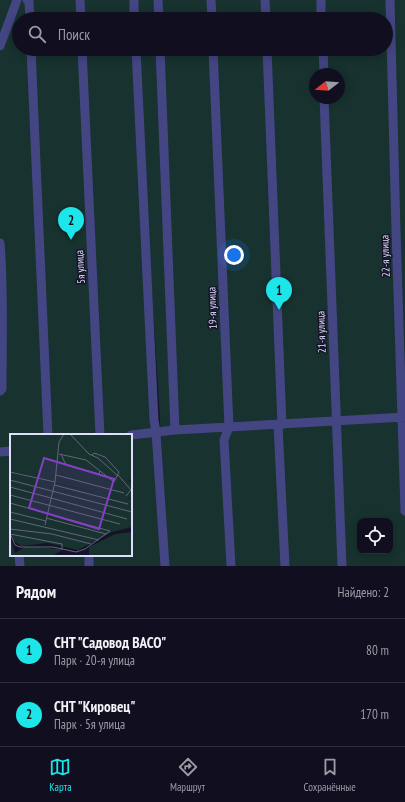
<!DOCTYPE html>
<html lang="ru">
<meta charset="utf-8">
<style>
body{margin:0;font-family:"PT Sans Narrow",sans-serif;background:#191728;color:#f1f3f6}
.controls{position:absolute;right:12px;bottom:12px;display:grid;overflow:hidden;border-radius:8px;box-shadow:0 2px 10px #0003}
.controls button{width:36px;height:36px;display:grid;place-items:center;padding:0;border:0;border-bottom:1px solid #302e3d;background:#100e1f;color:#f1f3f6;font:20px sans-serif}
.compass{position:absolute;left:309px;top:68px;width:36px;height:36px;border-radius:50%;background:#100e1f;box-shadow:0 2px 10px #0003;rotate:253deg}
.you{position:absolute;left:234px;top:255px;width:14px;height:14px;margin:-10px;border:3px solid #fff;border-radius:50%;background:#1a73e8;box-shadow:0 0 0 6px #1a73e833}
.badge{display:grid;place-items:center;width:26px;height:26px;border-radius:50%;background:#1de6ea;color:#111;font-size:13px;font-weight:700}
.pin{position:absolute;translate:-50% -33px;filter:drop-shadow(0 1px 2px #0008)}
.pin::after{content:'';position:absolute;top:21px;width:14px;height:12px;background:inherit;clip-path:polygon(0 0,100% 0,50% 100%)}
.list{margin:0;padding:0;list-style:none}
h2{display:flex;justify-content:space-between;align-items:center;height:52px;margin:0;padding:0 16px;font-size:17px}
h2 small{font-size:13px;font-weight:400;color:#9c9ca4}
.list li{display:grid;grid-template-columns:26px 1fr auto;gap:12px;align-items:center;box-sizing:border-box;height:64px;padding:0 16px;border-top:1px solid #302e3d}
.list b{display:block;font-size:15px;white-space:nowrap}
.list p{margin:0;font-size:13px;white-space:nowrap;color:#9c9ca4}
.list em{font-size:13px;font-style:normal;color:#9c9ca4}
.icon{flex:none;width:22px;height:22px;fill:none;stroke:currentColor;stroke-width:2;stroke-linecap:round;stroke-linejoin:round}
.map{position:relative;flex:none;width:405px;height:566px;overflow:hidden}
.search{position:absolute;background:#100e1f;box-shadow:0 2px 10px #0003;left:12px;right:12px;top:12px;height:44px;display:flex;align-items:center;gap:10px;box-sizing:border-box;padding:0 14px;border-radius:22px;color:#9c9ca4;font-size:15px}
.sheet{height:180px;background:#100e1f}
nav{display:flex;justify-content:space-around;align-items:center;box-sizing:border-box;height:56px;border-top:1px solid #302e3d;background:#100e1f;font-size:11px;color:#9c9ca4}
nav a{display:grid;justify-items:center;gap:2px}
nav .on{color:#1de6ea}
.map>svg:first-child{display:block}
.green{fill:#17322f;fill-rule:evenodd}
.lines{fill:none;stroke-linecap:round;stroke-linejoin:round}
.minor{stroke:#434683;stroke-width:9}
.labels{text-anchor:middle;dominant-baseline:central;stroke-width:3;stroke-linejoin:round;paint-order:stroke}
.street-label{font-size:11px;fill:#dfdefc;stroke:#151329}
.inset-road{fill:none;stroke:#66647d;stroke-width:1}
.view{fill:#853ec5;fill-opacity:0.15;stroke:#853ec5;stroke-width:2}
.inset-edge{fill:none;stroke:#dfdefc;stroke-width:2}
</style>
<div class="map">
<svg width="405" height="566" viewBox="0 0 405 566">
<rect width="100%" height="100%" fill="#151329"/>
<path class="green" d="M0 0H130L131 19H19V49H132L161 566H0ZM11 435H131V555H11Z
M134 0H405V566H169L137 49H386V19H135ZM315 74H339V98H315ZM360 521H390V551H360Z"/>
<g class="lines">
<path class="minor" d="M27 0 29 2 30 19
M80 0 81 19
M134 0V19
M158 0 159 19
M211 0 212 19
M265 0 266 19
M321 0V19
M390 0 396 231 405 511
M0 46 17 0
M31 49 48 435
M82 49 100 435
M136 49 154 420 156 432 165 566
M160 49 175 430
M213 49 229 427 224 440 231 566
M267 49 282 425
M323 49 324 74
M324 98 342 566
M0 243C4 292 2 341 2 389L0 391
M278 425 285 566
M131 435 175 430 405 417
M0 452 11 451
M19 555 20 566
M89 555V566"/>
</g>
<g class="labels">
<g class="street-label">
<text transform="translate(385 256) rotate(-92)">22-я улица</text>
<text transform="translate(80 267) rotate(-93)">5я улица</text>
<text transform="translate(212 308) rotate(-92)">19-я улица</text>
<text transform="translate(321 332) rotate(-92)">21-я улица</text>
</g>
</g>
<g transform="translate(10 434)">
<rect width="122" height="122" fill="#151329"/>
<path d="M0 0H122V48L117 44 122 50V63L116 66 122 64V93L102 98 68 116 38 109 11 112 4 107 0 96V38L92 60 0 37ZM122 98V122H79V113L105 100ZM0 103 5 119 15 113 54 115 42 122H0Z" fill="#17322f"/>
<path class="inset-road" d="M60 0 79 20 88 24 108 42M49 20 76 26 104 48 109 38 95 23 84 19 82 21M51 20 56 31 89 40 90 37M0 38 45 48M46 41 114 59M108 41 121 56 116 62M0 46 122 78M44 51 118 70M0 53 41 64M0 61 110 90M41 64 117 85M0 69 100 97M0 78 36 87M36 84 96 100M0 85 89 106M35 91 45 48 49 8 54 0M0 95 42 100 81 110M0 99 5 111 10 113H43L66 118 75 115 100 97M0 100 52 110V115"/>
<path class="view" d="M34 24 104 45 89 95 19 74Z"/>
<rect width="122" height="122" class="inset-edge"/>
</g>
</svg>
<div class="controls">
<button><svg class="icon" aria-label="locate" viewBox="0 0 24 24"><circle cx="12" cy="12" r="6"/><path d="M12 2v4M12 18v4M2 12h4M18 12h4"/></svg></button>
</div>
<svg class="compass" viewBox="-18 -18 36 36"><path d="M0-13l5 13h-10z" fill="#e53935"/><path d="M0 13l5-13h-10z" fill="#9c9ca4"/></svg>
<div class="you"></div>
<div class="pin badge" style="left:279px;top:310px">1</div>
<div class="pin badge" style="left:71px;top:240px">2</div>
<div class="search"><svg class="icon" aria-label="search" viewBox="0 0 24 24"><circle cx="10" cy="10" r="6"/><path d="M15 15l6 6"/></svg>Поиск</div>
</div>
<section class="sheet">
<h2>Рядом<small>Найдено: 2</small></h2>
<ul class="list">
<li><span class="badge">1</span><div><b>СНТ &quot;Садовод ВАСО&quot;</b><p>Парк · 20-я улица</p></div><em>80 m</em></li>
<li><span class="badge">2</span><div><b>СНТ &quot;Кировец&quot;</b><p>Парк · 5я улица</p></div><em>170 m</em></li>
</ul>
</section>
<nav>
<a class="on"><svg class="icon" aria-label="map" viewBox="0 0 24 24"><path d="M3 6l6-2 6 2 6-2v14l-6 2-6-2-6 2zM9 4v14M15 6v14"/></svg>Карта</a>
<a><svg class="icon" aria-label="directions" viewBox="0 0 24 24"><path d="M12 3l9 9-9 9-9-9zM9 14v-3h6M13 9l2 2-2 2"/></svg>Маршрут</a>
<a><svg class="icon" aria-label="saved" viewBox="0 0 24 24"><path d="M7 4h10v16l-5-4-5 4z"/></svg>Сохранённые</a>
</nav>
